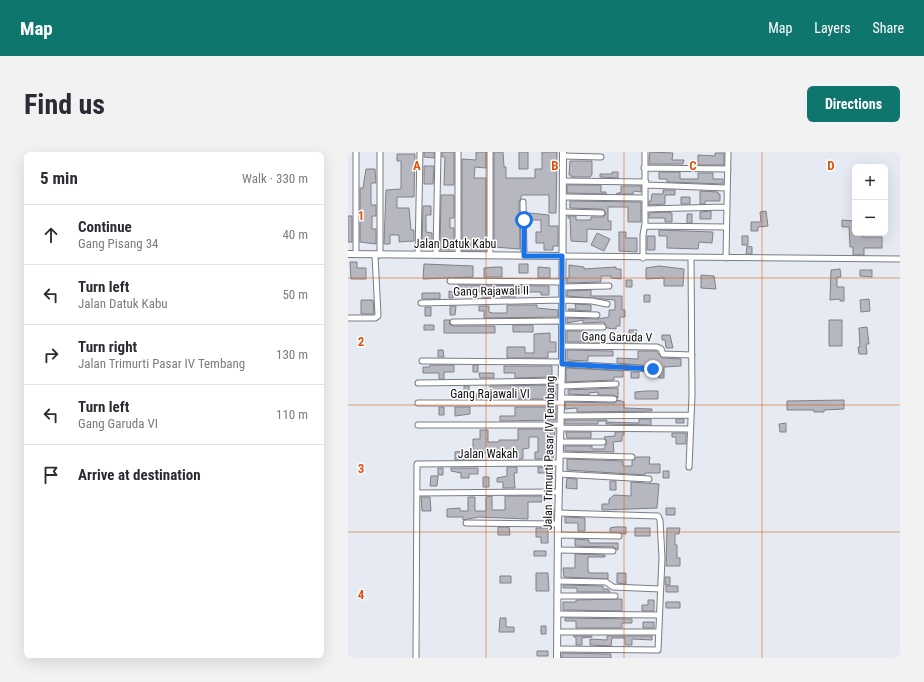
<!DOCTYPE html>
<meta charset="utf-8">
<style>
body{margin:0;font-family:"Roboto Condensed",sans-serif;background:#f2f2f3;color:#2b2b33}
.controls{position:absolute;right:12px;top:12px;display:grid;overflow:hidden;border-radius:6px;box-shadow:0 4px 16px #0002}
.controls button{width:36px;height:36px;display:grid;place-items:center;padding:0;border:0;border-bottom:1px solid #e1e1e2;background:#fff;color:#2b2b33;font:20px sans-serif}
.stop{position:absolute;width:12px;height:12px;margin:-9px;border:3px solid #1a73e8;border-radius:50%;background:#fff}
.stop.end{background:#1a73e8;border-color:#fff;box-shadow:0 1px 4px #0008}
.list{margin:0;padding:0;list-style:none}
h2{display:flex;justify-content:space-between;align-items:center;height:52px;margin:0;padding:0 16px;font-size:17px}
h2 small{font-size:13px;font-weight:400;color:#7c7c81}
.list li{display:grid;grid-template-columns:26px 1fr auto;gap:12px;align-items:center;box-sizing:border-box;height:60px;padding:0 16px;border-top:1px solid #e1e1e2}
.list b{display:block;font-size:15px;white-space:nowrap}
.list p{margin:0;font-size:13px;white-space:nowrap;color:#7c7c81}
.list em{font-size:13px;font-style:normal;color:#7c7c81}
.icon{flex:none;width:22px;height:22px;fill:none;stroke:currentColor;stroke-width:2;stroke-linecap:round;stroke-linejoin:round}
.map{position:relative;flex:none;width:552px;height:506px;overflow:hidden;border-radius:6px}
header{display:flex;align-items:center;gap:24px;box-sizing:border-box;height:56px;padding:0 20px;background:#0f766e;color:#fff}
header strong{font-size:19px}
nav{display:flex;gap:22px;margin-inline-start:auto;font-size:14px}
.intro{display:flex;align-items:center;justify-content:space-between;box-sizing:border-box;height:96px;padding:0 24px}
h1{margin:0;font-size:28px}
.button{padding:10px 18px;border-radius:6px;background:#0f766e;color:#fff;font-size:14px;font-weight:700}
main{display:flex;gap:24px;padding:0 24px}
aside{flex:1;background:#fff;border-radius:6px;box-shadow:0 4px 16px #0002}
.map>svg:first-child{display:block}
.building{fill:#b7b7c0;stroke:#818088}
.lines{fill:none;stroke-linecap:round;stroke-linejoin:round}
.minor-casing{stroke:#797d85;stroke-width:7}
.tertiary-casing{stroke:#797d85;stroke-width:8}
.minor{stroke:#fff;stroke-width:5}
.tertiary{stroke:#fff;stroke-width:6}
.route{stroke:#1a73e8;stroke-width:5}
.grid{fill:none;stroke:#dd550c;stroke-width:1;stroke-opacity:0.55}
.labels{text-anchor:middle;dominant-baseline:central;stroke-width:3;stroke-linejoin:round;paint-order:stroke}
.street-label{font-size:12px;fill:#0c0e10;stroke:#fff}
.grid-label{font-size:13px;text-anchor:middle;font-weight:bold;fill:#dd550c;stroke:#fff;stroke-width:3;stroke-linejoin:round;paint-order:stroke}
</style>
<header>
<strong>Map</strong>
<nav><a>Map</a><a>Layers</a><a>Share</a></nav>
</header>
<div class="intro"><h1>Find us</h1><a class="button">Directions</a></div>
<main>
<aside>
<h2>5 min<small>Walk · 330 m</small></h2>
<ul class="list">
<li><svg class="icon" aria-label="ahead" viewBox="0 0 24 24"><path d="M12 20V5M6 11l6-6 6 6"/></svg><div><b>Continue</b><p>Gang Pisang 34</p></div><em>40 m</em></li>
<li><svg class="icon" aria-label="left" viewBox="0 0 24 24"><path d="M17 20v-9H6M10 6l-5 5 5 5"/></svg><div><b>Turn left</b><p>Jalan Datuk Kabu</p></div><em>50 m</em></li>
<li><svg class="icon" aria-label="right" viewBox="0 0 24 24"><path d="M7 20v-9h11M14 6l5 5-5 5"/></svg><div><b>Turn right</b><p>Jalan Trimurti Pasar IV Tembang</p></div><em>130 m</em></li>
<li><svg class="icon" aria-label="left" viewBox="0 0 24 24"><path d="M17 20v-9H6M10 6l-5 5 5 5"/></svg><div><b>Turn left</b><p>Gang Garuda VI</p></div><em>110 m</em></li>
<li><svg class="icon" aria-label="arrive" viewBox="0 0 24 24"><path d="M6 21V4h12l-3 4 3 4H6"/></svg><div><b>Arrive at destination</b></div></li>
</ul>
</aside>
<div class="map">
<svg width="552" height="506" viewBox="0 0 552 506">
<rect width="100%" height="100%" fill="#e6eaf3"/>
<path class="building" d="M76 0H86V6L76 5Z
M94 0H106V33H96L97 5H94Z
M128 0H138V16L127 15 126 26H138V99H114V7L128 8Z
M146 0H155L156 15H158V26H187V17H194V0H209L208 61H201V43H174L171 50 172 97 146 95Z
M171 0H180V17H171Z
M302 0 325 1 324 8H336L335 12H301Z
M367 1H376V13H350V3L367 4Z
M49 2H67L66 45H49V56H61L63 78H66V89L51 90V83H42V92H36L38 38 53 37V9H49Z
M222 9H244V23L242 25H223V23H221Z
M76 14H86L85 32H76Z
M18 17H27L28 31H23V53H28V64H24V77H28V92L12 90V36H15Z
M264 20H270V26L252 25V22H264Z
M311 20H332V27H350V21H365V27H375V32L319 30V27H311Z
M219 33H253V40H258V42L219 41Z
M273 34H293V40L286 39 285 42H268L273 40Z
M315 38H327V43H317V52L301 53V49H303L304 42H315Z
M352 39 370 40V42H372V49H357V52H352Z
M93 43H106V66H102V76H106V98H92Z
M333 45H342V52H333Z
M222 49 293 50V70H280V55H260V69H263V78L239 77V90L223 89 222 66H220V64H228V68H243V65H256L258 61 254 57 222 56Z
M75 54H83V63H78V80L84 81V97L83 90H74Z
M363 59V67H352V60Z
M418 59 420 74 410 75V79H403V70H413L412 60Z
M317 60 324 61V70H317V66H301V61Z
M181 61 201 63V74H210V94H205V98H196V91H188V80H193V68H179Z
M339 62H344V71H339Z
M0 64H4V90H0Z
M494 68 507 69V81H515V85H534V96H516V103H505V95H502L501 75H494Z
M311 78 365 80 364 91 351 90 350 97 319 96V84H311Z
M271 80H278V86H289V100L271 99Z
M249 81 262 87 256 99 243 93Z
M299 84H307V98H299Z
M394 84H400V93H394Z
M399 94 404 95V102H398Z
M2 110H9V116H18V127H3Z
M76 112 125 114V125L75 127Z
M171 112H180V121H171Z
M221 113 236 115V117L268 115V117H273V127L263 126V124H253V130L219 131V126H221Z
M311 114 336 117 335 134H316V126L298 127V116Z
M148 115H154V125H136V116Z
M190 115 202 116V126H190Z
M492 117 493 125H489V135H496V149H492V147L482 148 483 118Z
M512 118H524V125L512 124Z
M353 123 366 124 368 137 353 136Z
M278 128H284V135H278Z
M110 133 201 134V143H193V140H178L167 141V145H153V139H144L142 146H134V140L109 139Z
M243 138V144H274V158H277V165H272V174H268V177L259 176 256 170 235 171V168L219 171V166L249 167 261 165V158H267V148L219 144V139Z
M101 139 105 140V146H101Z
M74 141H92V147H74Z
M296 143H302V150H296Z
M521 147 522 159 513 160 512 148Z
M13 148H25L26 162H13Z
M227 152 243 153V159L220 158V157H228Z
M159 153H189V156L210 158V165L136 166V159H131V154H141V160L144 161H159Z
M102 154H108L107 163H102Z
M77 155H83V164H77Z
M96 168H102L101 172 105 174H147V181H96Z
M481 168H494V194H481Z
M76 173H86V178H76Z
M165 173H185V180H165Z
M519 175 521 192H518L519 202H511L510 195H512L511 176Z
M281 178H289L290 191H264V186L281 185Z
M219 179H239V185H255V190H219Z
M202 181V190H208V200H200V206H159V195H177V201H186V182Z
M314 183H322L325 196H318L317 188H314Z
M90 198H95L96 205H90Z
M219 198 265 199V204H240V209L219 208Z
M290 199H308L314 206 333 207V214L316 215V226H311V215L269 211V206L290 207Z
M82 213H106V220H96V227H91V221H75V215H82Z
M125 213H130V220H125Z
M156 214H204V225L167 226V221H156Z
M218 216 275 219V225H266V228L218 230Z
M283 220H291V226H283Z
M131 221H146V226H132Z
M208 233V246L201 247H151V242H142V234Z
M116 234H121V242H116Z
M270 236V246L266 243H250V240L241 241V243L220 242V238Z
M299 239H310V247H287V240Z
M128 242H134V247H128Z
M270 248 276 250V256L304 257V259L229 260V256L217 257 218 250 266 251Z
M496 248V257L476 258V260H466V258H439V249Z
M91 255H96V263H91Z
M107 255H122V262L107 264Z
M167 255H208V268L152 269V264H167Z
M291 267H303V273L258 272V270L291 271Z
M328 267H336V271H328Z
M217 268H259V269H250V272H217Z
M438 271V280H432L431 272Z
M170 277H207L205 307H187V300H190V285H181V296L175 297V307H158V301H135V308H107V300L125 298V287H132V278H140V290H151V288H170Z
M218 280H243V286H219Z
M267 280H276V283H274V289L265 290 266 300 217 299V294H244V297H256L259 290 256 285 267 284Z
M324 281H338V292H328V285H324Z
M288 305H302L301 312H312V321H297V323L219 318V307L275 309V314H284V309Z
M159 315H169V321H166L167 336H155V330H149V326L159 324Z
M190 315H204V321H190Z
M90 316H95V323H90Z
M103 316H130V322H121V326H113V321L103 319Z
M315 319H321V326H315Z
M83 324H90L89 334H82Z
M135 325H141V335H135Z
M219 326 229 327V337L218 336Z
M262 329H268V338H262Z
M283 330 311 332 309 356 254 358V352H261V347L266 343 283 344Z
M144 344V358H157V344H194V350H180V367L131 365 115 368V365H99V357L112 356V359H120V345H127V359H138V345Z
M73 345H82L83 359H74Z
M318 356H327V363H318Z
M198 357H206V367H198Z
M217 365 237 366V379H230V371H217Z
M150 375H161L162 383H150Z
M267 375H278V382L262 380V376Z
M188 376H200V391H193V385H188Z
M287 376H302V384H287Z
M319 376H332L331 382H327V393H329V406H332V414H318Z
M227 387 241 388V391H270V398L265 395 227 394Z
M186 399H198V404H186Z
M227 402 257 403V405H240V418L241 421H260V427L216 425 215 416H227Z
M188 421H200L201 439H188Z
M269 421H278V432L269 431Z
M152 424H163V431H152Z
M317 425H322V433H317Z
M215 433 255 434V437H260L262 440H229V436H215Z
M318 434H330V440H318Z
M274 447V459L215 458V450H228V448Z
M300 448H306V459H294V453H300Z
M318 450H332V456H318Z
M152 466H158V475H166V480H151Z
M217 466 284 467V471H274V476H228V469H217Z
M295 470H306V476H295Z
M193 474H198V482H193Z
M225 484H244V485L234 486V493H228V486Z
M259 484H304V488L284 487V493H277V486H264L263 494 242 493V487L259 488Z
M189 499H200V504H189Z
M214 501 263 502V506H214Z"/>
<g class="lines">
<g class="minor-casing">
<path id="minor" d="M8 0V102
M110 0V103
M215 4 253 5
M296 16 380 17
M215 29 298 30
M298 33 379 36
M215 45 297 46
M175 50 176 104
M297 57 378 55
M215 60 254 61
M297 74 378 75
M32 103V0
M70 103 72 0
M88 103 90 0
M142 103V0
M214 104 552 107
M295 106V83L297 72V0
M378 106 380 0
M102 129 214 130
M214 135 261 134
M73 151 214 148 244 149 259 152
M214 162 249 163
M0 166H27L30 164 27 103
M105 170 214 169
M214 175H255
M214 194 309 195 313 197 315 202 344 203
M74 209 214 210
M214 212 305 217
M70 231 213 229
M213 234 268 232
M213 246 266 247
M70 251H213
M213 264 343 263
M70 273H213
M212 276 342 277
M212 290H255
M212 303 284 305
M341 315 344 243 343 106
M211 322 301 327
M70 341 211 340
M118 371 210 372
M210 383 271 384
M210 398 265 399
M209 429 258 430 265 435 312 437
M209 444H267
M209 462 311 463
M209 480H310
M209 497 310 498 314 406 312 368 310 364 210 361
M68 506 69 312 212 311"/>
</g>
<g class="tertiary-casing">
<path id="tertiary" d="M0 102 214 104
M209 506 210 372 214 210 215 0"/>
</g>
<use href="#minor" class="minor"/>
<use href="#tertiary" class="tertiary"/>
</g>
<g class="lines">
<path class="route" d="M176 68V104H214V212L305 217"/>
</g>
<path class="grid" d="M138 0V506M276 0V506M414 0V506M0 126H552M0 253H552M0 380H552"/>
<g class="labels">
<g class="street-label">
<text x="107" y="92">Jalan Datuk Kabu</text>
<text transform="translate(143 139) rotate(-1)">Gang Rajawali II</text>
<text transform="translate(269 185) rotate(1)">Gang Garuda V</text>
<text x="142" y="242">Gang Rajawali VI</text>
<text transform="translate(201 301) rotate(-89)">Jalan Trimurti Pasar IV Tembang</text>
<text x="140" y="302">Jalan Wakah</text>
</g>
</g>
<g class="grid-label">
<text x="69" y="18">A</text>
<text x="207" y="18">B</text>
<text x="345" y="18">C</text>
<text x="483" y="18">D</text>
<text x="13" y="68">1</text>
<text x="13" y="194">2</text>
<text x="13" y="321">3</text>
<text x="13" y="447">4</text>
</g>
</svg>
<div class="controls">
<button>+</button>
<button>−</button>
</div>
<div class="stop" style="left:176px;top:68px"></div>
<div class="stop end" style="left:305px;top:217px"></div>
</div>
</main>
